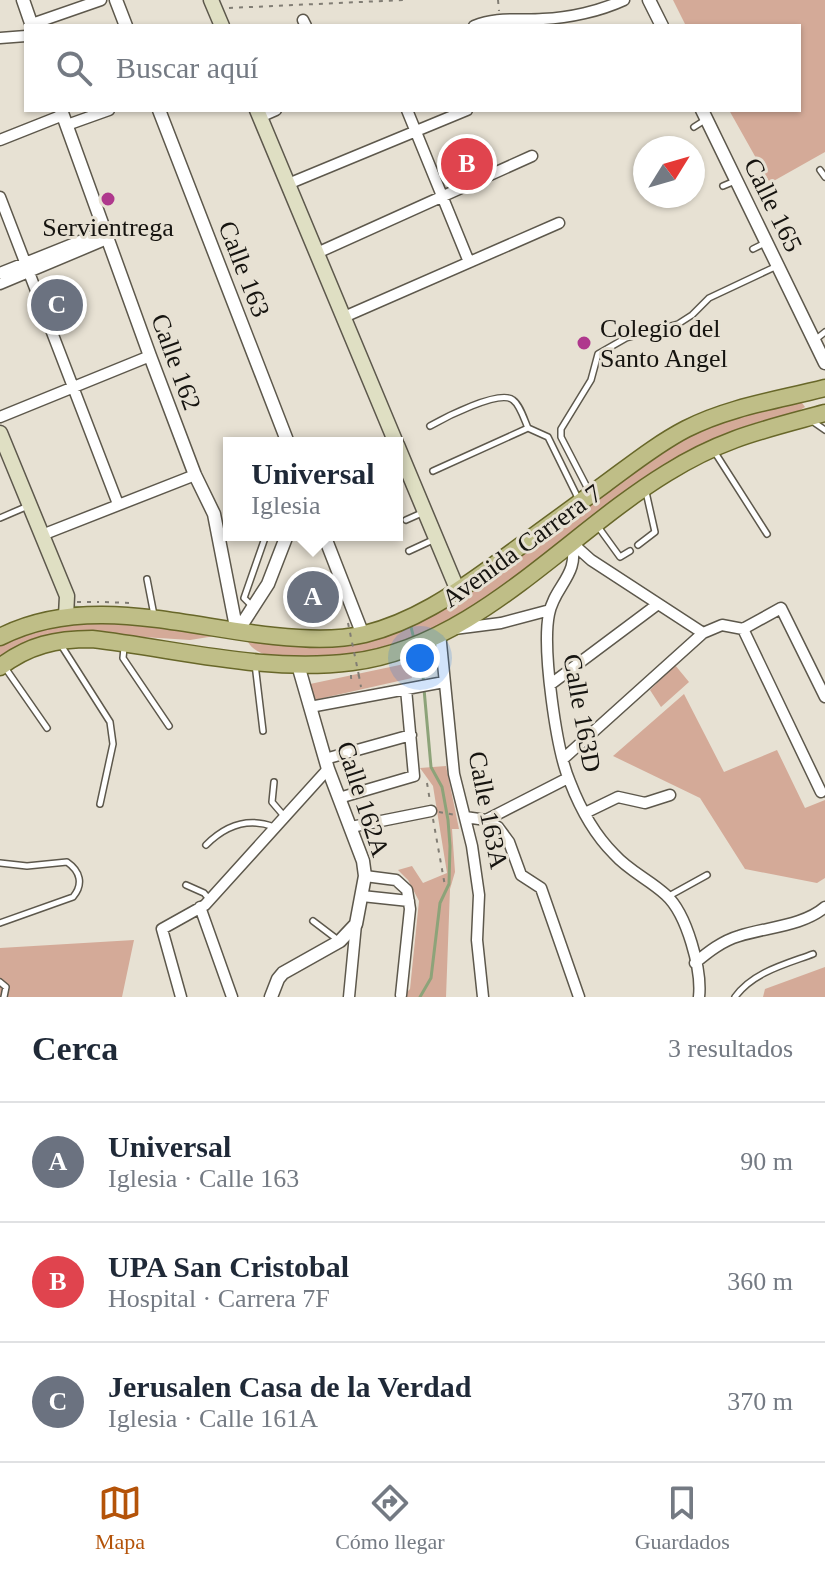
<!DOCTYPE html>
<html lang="es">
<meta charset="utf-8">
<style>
body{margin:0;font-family:"Times New Roman",serif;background:#f2f2f3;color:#1f2937}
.compass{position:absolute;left:633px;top:136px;width:72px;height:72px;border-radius:50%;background:#fff;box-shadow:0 2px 6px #0004;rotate:53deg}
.you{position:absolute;left:420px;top:658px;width:28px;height:28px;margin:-20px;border:6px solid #fff;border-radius:50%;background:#1a73e8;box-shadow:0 0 0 12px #1a73e833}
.badge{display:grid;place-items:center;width:52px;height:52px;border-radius:50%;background:#b45309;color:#fff;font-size:26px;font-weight:700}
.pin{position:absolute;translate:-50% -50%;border:4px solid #fff;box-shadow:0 2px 8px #0006}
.popup{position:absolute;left:223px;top:437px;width:180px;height:104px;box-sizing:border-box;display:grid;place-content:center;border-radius:0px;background:#fff;filter:drop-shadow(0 2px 6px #0005);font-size:26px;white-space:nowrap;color:#747a83}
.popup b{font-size:30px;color:#1f2937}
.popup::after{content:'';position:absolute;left:50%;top:100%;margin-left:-16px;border:16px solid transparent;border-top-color:#fff}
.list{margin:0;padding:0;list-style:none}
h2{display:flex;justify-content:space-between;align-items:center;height:104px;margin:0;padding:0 32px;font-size:34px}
h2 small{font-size:26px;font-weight:400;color:#747a83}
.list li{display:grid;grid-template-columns:52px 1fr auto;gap:24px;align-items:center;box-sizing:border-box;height:120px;padding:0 32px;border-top:2px solid #e0e1e3}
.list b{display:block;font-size:30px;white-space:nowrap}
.list p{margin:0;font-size:26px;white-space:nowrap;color:#747a83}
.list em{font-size:26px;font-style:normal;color:#747a83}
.icon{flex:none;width:44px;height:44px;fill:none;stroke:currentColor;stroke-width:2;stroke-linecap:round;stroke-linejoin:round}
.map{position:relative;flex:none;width:825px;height:997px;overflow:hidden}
.search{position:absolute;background:#fff;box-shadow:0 2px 6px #0004;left:24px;right:24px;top:24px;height:88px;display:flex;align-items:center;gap:20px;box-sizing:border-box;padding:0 28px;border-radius:0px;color:#747a83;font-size:30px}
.sheet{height:464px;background:#fff}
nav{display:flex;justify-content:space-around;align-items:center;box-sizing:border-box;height:112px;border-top:2px solid #e0e1e3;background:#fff;font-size:22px;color:#747a83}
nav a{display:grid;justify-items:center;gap:4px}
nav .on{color:#b45309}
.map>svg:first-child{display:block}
.green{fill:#d4aa98}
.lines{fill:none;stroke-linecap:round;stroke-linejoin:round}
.stream{stroke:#8da379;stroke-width:3}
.service-casing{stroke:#5d584c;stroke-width:8}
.minor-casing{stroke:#5d584c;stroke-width:13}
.tertiary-casing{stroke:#5d584c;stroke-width:15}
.secondary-casing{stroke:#5d584c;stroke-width:17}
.primary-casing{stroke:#686729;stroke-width:19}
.path{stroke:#817d74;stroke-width:2;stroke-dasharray:4 6;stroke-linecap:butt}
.service{stroke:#fff;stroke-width:5}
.minor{stroke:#fff;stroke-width:10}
.tertiary{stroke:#fff;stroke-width:12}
.secondary{stroke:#dfdfc3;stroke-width:14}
.primary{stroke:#bfbe87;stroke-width:16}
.path-bridge{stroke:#817d74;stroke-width:2;stroke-dasharray:4 6;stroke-linecap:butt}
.poi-dot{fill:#af388d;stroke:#e7e1d3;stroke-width:3}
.labels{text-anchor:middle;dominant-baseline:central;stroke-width:6;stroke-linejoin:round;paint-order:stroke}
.street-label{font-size:26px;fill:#161410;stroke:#e7e1d3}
.poi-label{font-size:26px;fill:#161410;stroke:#e7e1d3}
</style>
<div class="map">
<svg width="825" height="997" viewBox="0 0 825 997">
<rect width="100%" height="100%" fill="#e7e1d3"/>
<path class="green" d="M673 0H825V152L770 183 729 110H799V26H686Z
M800 400 805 407 797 412C759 421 718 433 684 454 580 520 493 619 371 650 349 655 326 655 304 656 286 657 259 660 248 642L311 646 376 637 586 506 689 436 712 424Z
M72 621 148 625 215 636 190 640 65 632 41 636 0 660V643L36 629Z
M409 663 412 678 314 700 310 684Z
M675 665 689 682 661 707 650 690Z
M684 694 724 772 777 750 805 808 825 800V878L817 883 745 869 700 798 613 756Z
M446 766 459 829H452L455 872 450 889 446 997H402L410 989 419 901 408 880 398 870 412 866 423 883 447 873 433 786 420 768Z
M134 940 122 997H0V948Z
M825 967V997H763L765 989Z"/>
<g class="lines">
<path class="stream" d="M70 607 86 608
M410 623 414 639
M417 650 424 682
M420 997 431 978 440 903 449 884 450 846 448 820 442 787 431 767 424 689"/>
<g class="service-casing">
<path id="service" d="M694 127 705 120
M820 170 825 177
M723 186 735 181
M753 249 765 243
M815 340 825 332
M812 421 825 430
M430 426C444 418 500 389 513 400 520 405 524 419 528 428
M714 451 767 534
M433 471 528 428 548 437 578 498
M590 493 561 437V429L591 380 598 354 626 338 678 324 692 315 709 298 777 266
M0 518 28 506
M406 520 424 512
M599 528 620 557 630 551
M638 545 655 532 646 492
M409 551 435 539
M147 579 154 615
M252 606 244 598 266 535
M61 645 110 722 113 744 100 804
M124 648 123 658 169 726
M255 664 263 731
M6 669 47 728
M274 782 272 802 284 816
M206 845C225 826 248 817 274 827
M0 863 27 866 67 862C80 871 84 884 73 897L0 923
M186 885 204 893 209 899
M669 896 707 875
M313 921 338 940
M0 982 6 987 4 997
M735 997C753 972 786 964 813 954"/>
</g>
<g class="minor-casing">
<path id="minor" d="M303 20 306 26
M32 24 101 0
M474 26C498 16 518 21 543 19 569 18 600 11 624 0
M0 38 26 36
M407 110 469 262
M260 117 276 110
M67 125 109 110
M0 140 63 115
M288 184 467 110
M0 197 118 504
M317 253 532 156
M0 273 105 231
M0 284 107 239
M344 317 559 223
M0 417 150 356
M42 535 195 475
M571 542C581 574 554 586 549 614 542 648 556 750 570 782 580 808 594 834 614 854 629 871 650 880 666 895 687 914 702 970 699 997
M572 543 591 560 703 633
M454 629 501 623 550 610
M743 629 821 792
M440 633 454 774 472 846 479 895 477 940 483 997
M551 684 658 604
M310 707 444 682
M325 759 411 735
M563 759 703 633 722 625 743 629 781 608 825 697
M339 798 414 776 406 689
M585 813 618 797 645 803 670 795
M465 817 486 820 498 827 509 842 521 875 541 888 579 997
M486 820 568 778
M351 827 431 811
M365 876 396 880 407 890 410 909 401 995
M362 896 409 901
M200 907 232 997
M695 963C708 952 722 941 739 936 767 927 803 926 825 907
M181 997 162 929 205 905 328 769
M349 997 356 924"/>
</g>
<g class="tertiary-casing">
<path id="tertiary" d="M23 0 32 26
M116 0 126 26
M649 0 662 26
M61 110 150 356 195 475 214 514 237 632
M159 110 288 443
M702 110 825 363
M324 535 363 635
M237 632 268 584 287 535
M271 997 278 979 283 973 340 941 356 924 365 876 363 861 328 769 298 665"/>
</g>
<g class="secondary-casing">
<path id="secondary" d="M211 0 222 26
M257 110 396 443
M0 433 67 596 66 616
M397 445 458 591"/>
</g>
<g class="primary-casing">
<path id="primary" d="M0 637C86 593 184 627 274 636 304 639 335 641 365 634 413 622 453 595 493 566 530 539 568 511 605 484 631 465 657 444 686 429 729 407 778 400 825 388
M0 667C29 645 56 639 92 639 178 649 265 673 352 662 474 647 567 534 667 473 723 438 763 430 825 413"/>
</g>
<path class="path" d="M498 0 499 11
M229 8 404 0
M77 602H99
M105 602 131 603
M351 675V678L359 676 361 687
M427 783 430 801
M439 812 456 815
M433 819 445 886"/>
<use href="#service" class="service"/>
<use href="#minor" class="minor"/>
<use href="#tertiary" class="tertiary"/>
<use href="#secondary" class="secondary"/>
<use href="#primary" class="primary"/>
<path class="path-bridge" d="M348 623 359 676"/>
</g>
<g class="poi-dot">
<circle cx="108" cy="199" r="8"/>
<circle cx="584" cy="343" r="8"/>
</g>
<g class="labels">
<g class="street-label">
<text transform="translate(773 205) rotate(64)">Calle 165</text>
<text transform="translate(244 269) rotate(69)">Calle 163</text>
<text transform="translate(176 362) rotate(70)">Calle 162</text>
<text transform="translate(522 546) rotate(-36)">Avenida Carrera 7</text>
<text transform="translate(582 713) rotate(80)">Calle 163D</text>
<text transform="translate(363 799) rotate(72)">Calle 162A</text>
<text transform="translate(488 810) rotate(79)">Calle 163A</text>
</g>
<g class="poi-label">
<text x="108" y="227">Servientrega</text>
<text x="600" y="328" text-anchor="start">Colegio del<tspan x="600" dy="30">Santo Angel</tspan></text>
</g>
</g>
</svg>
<svg class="compass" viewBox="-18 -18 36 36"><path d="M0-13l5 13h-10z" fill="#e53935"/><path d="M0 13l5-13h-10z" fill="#747a83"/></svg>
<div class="you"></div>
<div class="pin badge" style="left:313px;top:597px;background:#6b7280">A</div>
<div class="popup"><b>Universal</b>Iglesia</div>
<div class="pin badge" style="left:467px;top:164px;background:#e0444e">B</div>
<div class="pin badge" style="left:57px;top:305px;background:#6b7280">C</div>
<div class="search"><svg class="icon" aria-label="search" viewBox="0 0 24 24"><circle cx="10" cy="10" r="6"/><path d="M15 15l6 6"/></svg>Buscar aquí</div>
</div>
<section class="sheet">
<h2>Cerca<small>3 resultados</small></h2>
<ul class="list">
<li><span class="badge" style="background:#6b7280">A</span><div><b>Universal</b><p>Iglesia · Calle 163</p></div><em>90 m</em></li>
<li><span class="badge" style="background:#e0444e">B</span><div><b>UPA San Cristobal</b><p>Hospital · Carrera 7F</p></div><em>360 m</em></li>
<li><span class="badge" style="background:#6b7280">C</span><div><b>Jerusalen Casa de la Verdad</b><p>Iglesia · Calle 161A</p></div><em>370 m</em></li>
</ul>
</section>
<nav>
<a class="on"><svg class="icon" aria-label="map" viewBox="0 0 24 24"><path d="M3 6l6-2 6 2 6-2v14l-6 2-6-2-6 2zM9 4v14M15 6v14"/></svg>Mapa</a>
<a><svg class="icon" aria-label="directions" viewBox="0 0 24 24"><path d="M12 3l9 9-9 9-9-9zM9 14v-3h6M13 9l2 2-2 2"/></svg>Cómo llegar</a>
<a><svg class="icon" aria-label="saved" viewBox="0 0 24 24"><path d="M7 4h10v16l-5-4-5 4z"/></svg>Guardados</a>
</nav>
